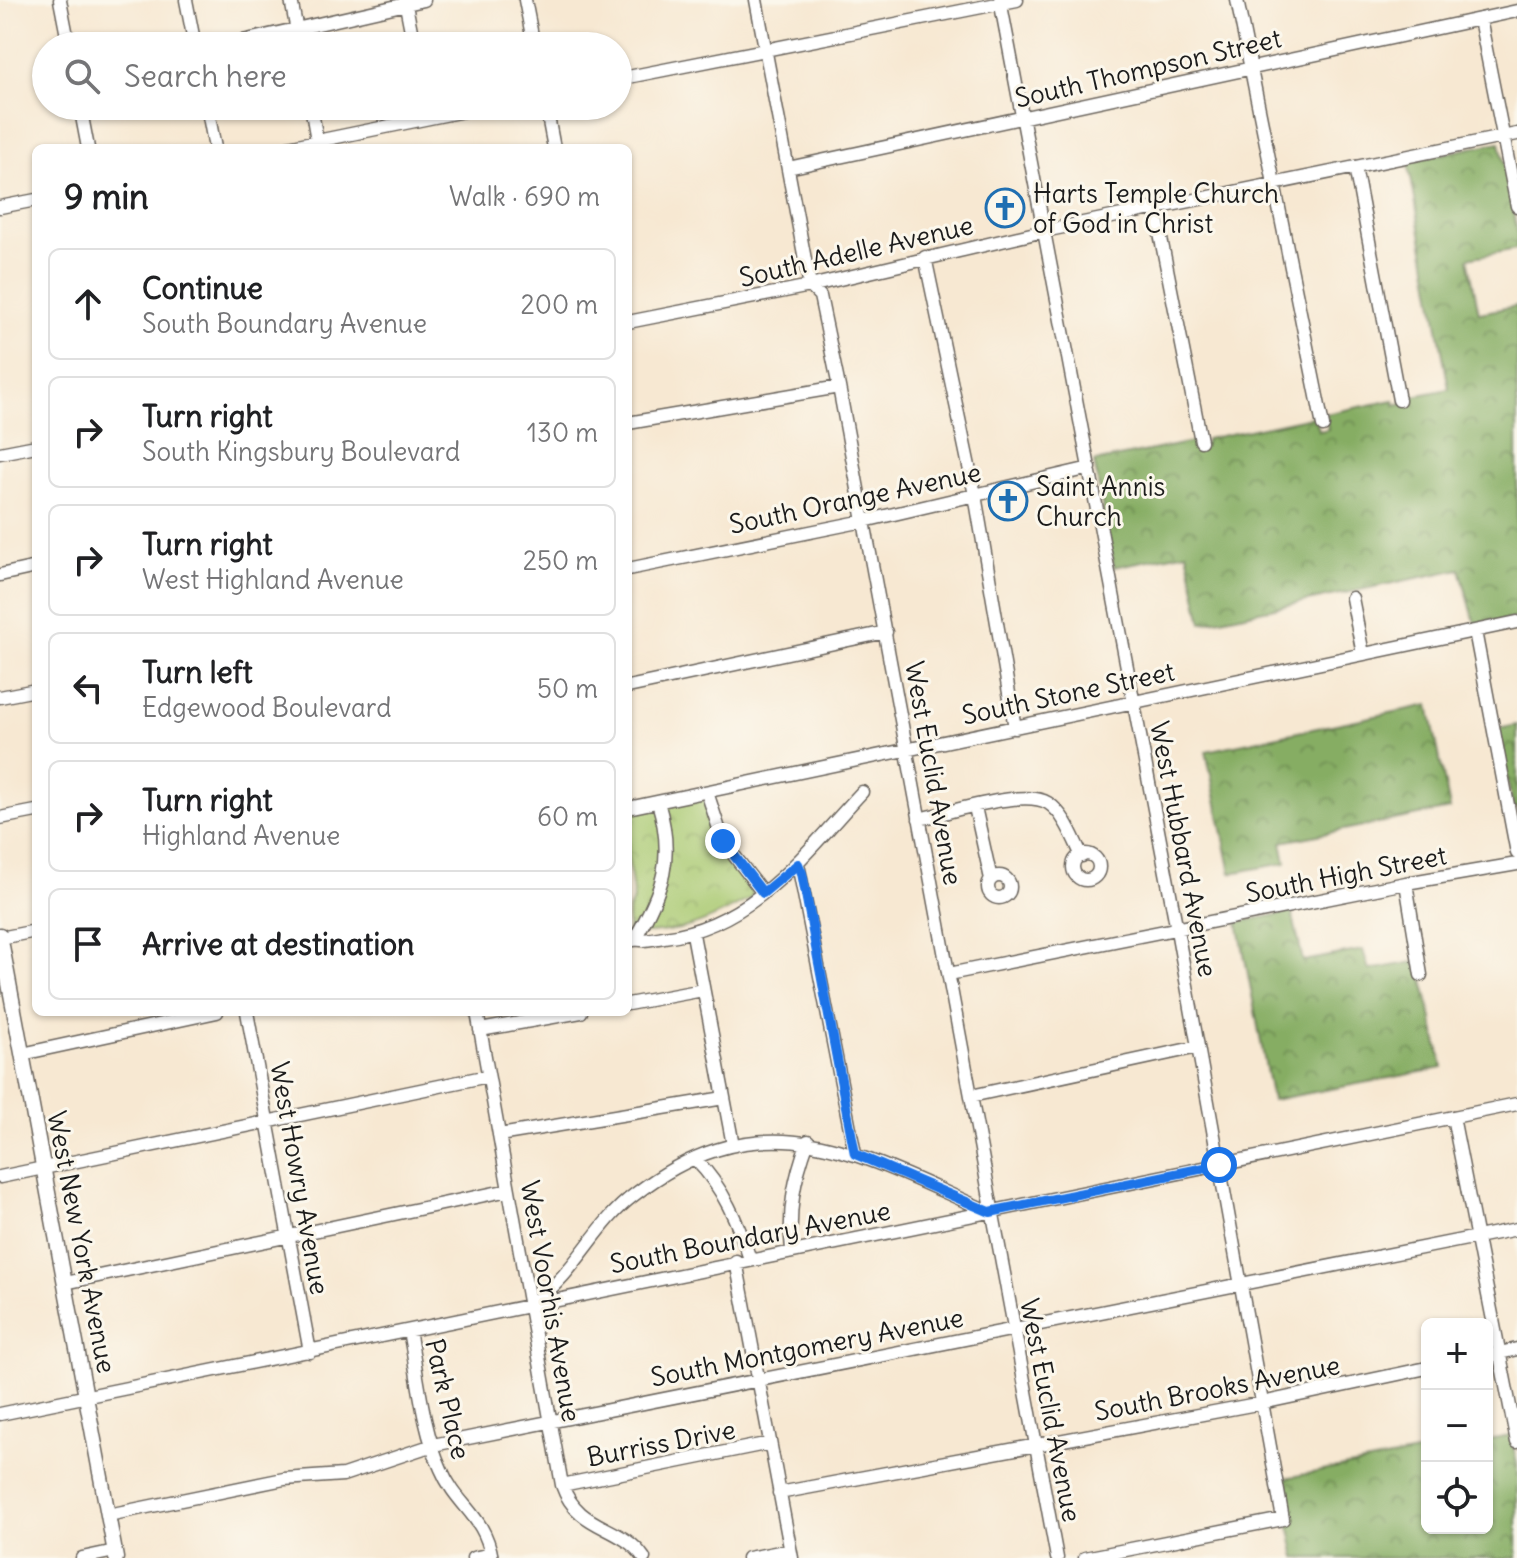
<!DOCTYPE html>
<meta charset="utf-8">
<style>
body{margin:0;font-family:Delius,sans-serif;background:#f2f2f2;color:#202124}
.controls{position:absolute;right:24px;bottom:24px;display:grid;overflow:hidden;border-radius:12px;box-shadow:0 2px 6px #0004}
.controls button{width:72px;height:72px;display:grid;place-items:center;padding:0;border:0;border-bottom:2px solid #e0e0e0;background:#fff;color:#202124;font:40px sans-serif}
.stop{position:absolute;width:24px;height:24px;margin:-18px;border:6px solid #1a73e8;border-radius:50%;background:#fff}
.stop.end{background:#1a73e8;border-color:#fff;box-shadow:0 2px 8px #0008}
.list{margin:0;padding:0;list-style:none}
h2{display:flex;justify-content:space-between;align-items:center;height:104px;margin:0;padding:0 32px;font-size:34px}
h2 small{font-size:26px;font-weight:400;color:#757577}
.list li{display:grid;grid-template-columns:52px 1fr auto;gap:24px;align-items:center;box-sizing:border-box;height:112px;margin:0 16px 16px;padding:0 16px;border:2px solid #e0e0e0;border-radius:12px}
.list b{display:block;font-size:30px;white-space:nowrap}
.list p{margin:0;font-size:26px;white-space:nowrap;color:#757577}
.list em{font-size:26px;font-style:normal;color:#757577}
.icon{flex:none;width:44px;height:44px;fill:none;stroke:currentColor;stroke-width:2;stroke-linecap:round;stroke-linejoin:round}
.map{position:relative;flex:none;width:1517px;height:1558px;overflow:hidden}
.search{position:absolute;background:#fff;box-shadow:0 2px 6px #0004;left:32px;top:32px;width:600px;height:88px;display:flex;align-items:center;gap:20px;box-sizing:border-box;padding:0 28px;border-radius:44px;color:#757577;font-size:30px}
.panel{position:absolute;background:#fff;box-shadow:0 2px 6px #0004;left:32px;top:144px;width:600px;height:872px;border-radius:12px}
.map>svg:first-child{display:block}
.forest{fill:url(#forest-crowns);stroke:#516440;stroke-width:2}
.park{fill:url(#park-crowns);stroke:#627246;stroke-width:2}
.lines{fill:none;stroke-linecap:round;stroke-linejoin:round}
.minor-casing{stroke:#69635c;stroke-width:15}
.major-casing{stroke:#69635c;stroke-width:17}
.minor{stroke:#fff;stroke-width:12}
.major{stroke:#fff;stroke-width:14}
.route{stroke:#1a73e8;stroke-width:10}
.labels{text-anchor:middle;dominant-baseline:central;stroke-width:6;stroke-linejoin:round;paint-order:stroke}
.street-label{font-size:26px;fill:#1c1c1c;stroke:#fbf7ec}
.poi-label{font-size:26px;fill:#1c1c1c;stroke:#fbf7ec;text-anchor:start}
</style>
<div class="map">
<svg width="1517" height="1558" viewBox="0 0 1517 1558">
<defs>
<pattern id="forest-crowns" width="20" height="18" patternUnits="userSpaceOnUse" patternTransform="scale(2)"><rect width="20" height="18" fill="#86ad63"/><path d="M2 6a3 3 0 1 1 6 0M12 15a3 3 0 1 1 6 0" fill="none" stroke="#6d8c51"/></pattern>
<pattern id="park-crowns" width="20" height="18" patternUnits="userSpaceOnUse" patternTransform="scale(2)"><rect width="20" height="18" fill="#a9c971"/><path d="M2 6a3 3 0 1 1 6 0M12 15a3 3 0 1 1 6 0" fill="none" stroke="#91ac61"/></pattern>
</defs>
<rect width="100%" height="100%" fill="#fbf7ec"/>
<filter id="ink" filterUnits="userSpaceOnUse"><feTurbulence type="fractalNoise" baseFrequency=".0125" numOctaves="2"/><feDisplacementMap in="SourceGraphic" scale="16" xChannelSelector="R" yChannelSelector="G"/><feConvolveMatrix kernelMatrix="1 2 1 2 8 2 1 2 1" color-interpolation-filters="sRGB"/></filter>
<filter id="wash" filterUnits="userSpaceOnUse"><feTurbulence type="fractalNoise" baseFrequency=".006" numOctaves="4" result="noise"/><feDisplacementMap in="SourceGraphic" scale="32" xChannelSelector="R" yChannelSelector="G"/><feGaussianBlur stdDeviation="1.8" result="paint"/><feColorMatrix in="noise" values="0 0 0 0 0 0 0 0 0 0 0 0 0 0 0 0 0 1.4 0 .05"/><feComposite in="paint" operator="in"/></filter>
<g filter="url(#wash)">
<rect width="100%" height="100%" fill="#f7e8d2"/>
<path class="forest" d="M1500 142 1517 231V249L1468 258 1479 313 1517 306V618L1476 626 1460 569 1202 623 1187 552 1114 567 1094 462 1197 441 1198 446 1206 444V439L1316 416 1319 431 1328 429 1325 414 1394 400 1395 405 1403 403V398L1449 389 1408 161Z
M1429 705 1450 809 1282 842 1286 863 1231 873 1206 751Z
M1517 725V808L1513 809 1498 729Z
M1292 912 1303 961 1363 950 1369 970 1414 962 1423 979 1443 1068 1272 1100 1238 922Z
M1511 1436 1517 1465V1558H1296L1280 1479 1427 1451V1528H1487V1440Z"/>
<path class="park" d="M703 797 719 844 753 890 751 898C707 923 679 935 628 933V910L634 899 628 858V811Z"/>
</g>
<g filter="url(#ink)">
<g class="lines">
<g class="minor-casing">
<path id="minor" d="M60 0 69 46
M186 0 195 46
M291 0 300 46
M405 0 414 46
M525 0 534 46
M756 0 810 286 820 296 839 387 1057 1558
M1000 0 1177 930 1283 1519 1085 1558
M1237 0 1323 426
M1480 19 1517 206
M221 46 424 0
M618 79 1017 0
M80 106 88 148
M207 106 215 148
M311 106 318 146
M546 106 554 148
M283 148 488 106
M1355 167 1399 400
M788 168 1517 11
M0 207 36 200
M1155 208 1201 441
M925 257 975 495 1015 728
M628 322 810 286 1044 231 1517 134
M628 423 839 387
M0 453 36 446
M628 569 864 521 1090 468
M0 575 36 567
M1352 598 1363 654
M1475 631 1517 853
M628 687 886 632
M0 697 36 690
M707 792 723 841 763 893
M975 807 991 879
M628 808 1517 622
M0 818 36 811
M919 819C948 813 1024 788 1048 803 1065 814 1073 838 1082 856
M1073 867a13 13 0 1 1 26 0a13 13 0 1 1-26 0Z
M798 864 855 1154
M988 887a11 11 0 1 1 22 0a11 11 0 1 1-22 0Z
M1406 883 1421 975
M693 934 733 1145
M0 938 36 931
M628 938C640 942 652 939 664 937 752 927 806 852 862 792
M634 940C663 891 675 858 658 802
M949 974 1406 883 1517 864
M628 1004 703 990
M247 1012 310 1352
M477 1012 562 1485C578 1531 621 1524 644 1558
M480 1030 581 1012
M22 1054 217 1012
M971 1096 1198 1047
M1453 1117 1517 1442
M499 1135 724 1098
M696 1160C723 1187 738 1223 750 1259
M0 1177 488 1076
M792 1250C788 1210 794 1179 808 1141
M736 1261 792 1558
M65 1283 509 1190
M535 1301C576 1273 595 1224 634 1195 766 1093 860 1156 990 1212
M409 1331C418 1375 422 1428 441 1469 457 1507 484 1514 492 1558
M1487 1356 1517 1349
M0 1414 1517 1104
M562 1485 770 1443
M779 1493 1262 1403 1427 1368
M108 1515 284 1479 343 1475 433 1445 1517 1229
M82 1558 115 1551
M473 1558 491 1554
M748 1558 790 1550"/>
</g>
<g class="major-casing">
<path id="major" d="M0 935 116 1558"/>
</g>
<use href="#minor" class="minor"/>
<use href="#major" class="major"/>
</g>
</g>
<g class="lines" filter="url(#ink)">
<path class="route" d="M723 841 763 893 798 864 802 873 855 1154 990 1212 1219 1165"/>
</g>
<defs>
<g id="church-ring" transform="scale(2)"><circle r="9.5" fill="#fbf7ec" stroke="#1f6fb2" stroke-width="1.5"/><path d="M-1.2-6h2.4v3.5h3.3v2.4h-3.3V6h-2.4V-.1h-3.3v-2.4h3.3Z" fill="#1f6fb2"/></g>
</defs>
<g fill-rule="evenodd">
<use href="#church-ring" x="1005" y="208"/>
<use href="#church-ring" x="1008" y="501"/>
</g>
<g class="labels">
<g class="street-label">
<text transform="translate(1148 68) rotate(-13)">South Thompson Street</text>
<text transform="translate(856 251) rotate(-13)">South Adelle Avenue</text>
<text transform="translate(855 498) rotate(-12)">South Orange Avenue</text>
<text transform="translate(1068 693) rotate(-12)">South Stone Street</text>
<text transform="translate(934 773) rotate(80)">West Euclid Avenue</text>
<text transform="translate(1184 849) rotate(79)">West Hubbard Avenue</text>
<text transform="translate(1346 874) rotate(-11)">South High Street</text>
<text transform="translate(300 1178) rotate(80)">West Howry Avenue</text>
<text transform="translate(750 1237) rotate(-11)">South Boundary Avenue</text>
<text transform="translate(82 1242) rotate(79)">West New York Avenue</text>
<text transform="translate(551 1301) rotate(80)">West Voorhis Avenue</text>
<text transform="translate(807 1347) rotate(-11)">South Montgomery Avenue</text>
<text transform="translate(1217 1388) rotate(-11)">South Brooks Avenue</text>
<text transform="translate(448 1399) rotate(77)">Park Place</text>
<text transform="translate(1051 1410) rotate(79)">West Euclid Avenue</text>
<text transform="translate(661 1443) rotate(-11)">Burriss Drive</text>
</g>
<g class="poi-label">
<text x="1033" y="193">Harts Temple Church<tspan x="1033" dy="30">of God in Christ</tspan></text>
<text x="1036" y="486">Saint Annis<tspan x="1036" dy="30">Church</tspan></text>
</g>
</g>
</svg>
<div class="controls">
<button>+</button>
<button>−</button>
<button><svg class="icon" aria-label="locate" viewBox="0 0 24 24"><circle cx="12" cy="12" r="6"/><path d="M12 2v4M12 18v4M2 12h4M18 12h4"/></svg></button>
</div>
<div class="stop" style="left:1219px;top:1165px"></div>
<div class="stop end" style="left:723px;top:841px"></div>
<div class="search"><svg class="icon" aria-label="search" viewBox="0 0 24 24"><circle cx="10" cy="10" r="6"/><path d="M15 15l6 6"/></svg>Search here</div>
<section class="panel">
<h2>9 min<small>Walk · 690 m</small></h2>
<ul class="list">
<li><svg class="icon" aria-label="ahead" viewBox="0 0 24 24"><path d="M12 20V5M6 11l6-6 6 6"/></svg><div><b>Continue</b><p>South Boundary Avenue</p></div><em>200 m</em></li>
<li><svg class="icon" aria-label="right" viewBox="0 0 24 24"><path d="M7 20v-9h11M14 6l5 5-5 5"/></svg><div><b>Turn right</b><p>South Kingsbury Boulevard</p></div><em>130 m</em></li>
<li><svg class="icon" aria-label="right" viewBox="0 0 24 24"><path d="M7 20v-9h11M14 6l5 5-5 5"/></svg><div><b>Turn right</b><p>West Highland Avenue</p></div><em>250 m</em></li>
<li><svg class="icon" aria-label="left" viewBox="0 0 24 24"><path d="M17 20v-9H6M10 6l-5 5 5 5"/></svg><div><b>Turn left</b><p>Edgewood Boulevard</p></div><em>50 m</em></li>
<li><svg class="icon" aria-label="right" viewBox="0 0 24 24"><path d="M7 20v-9h11M14 6l5 5-5 5"/></svg><div><b>Turn right</b><p>Highland Avenue</p></div><em>60 m</em></li>
<li><svg class="icon" aria-label="arrive" viewBox="0 0 24 24"><path d="M6 21V4h12l-3 4 3 4H6"/></svg><div><b>Arrive at destination</b></div></li>
</ul>
</section>
</div>
